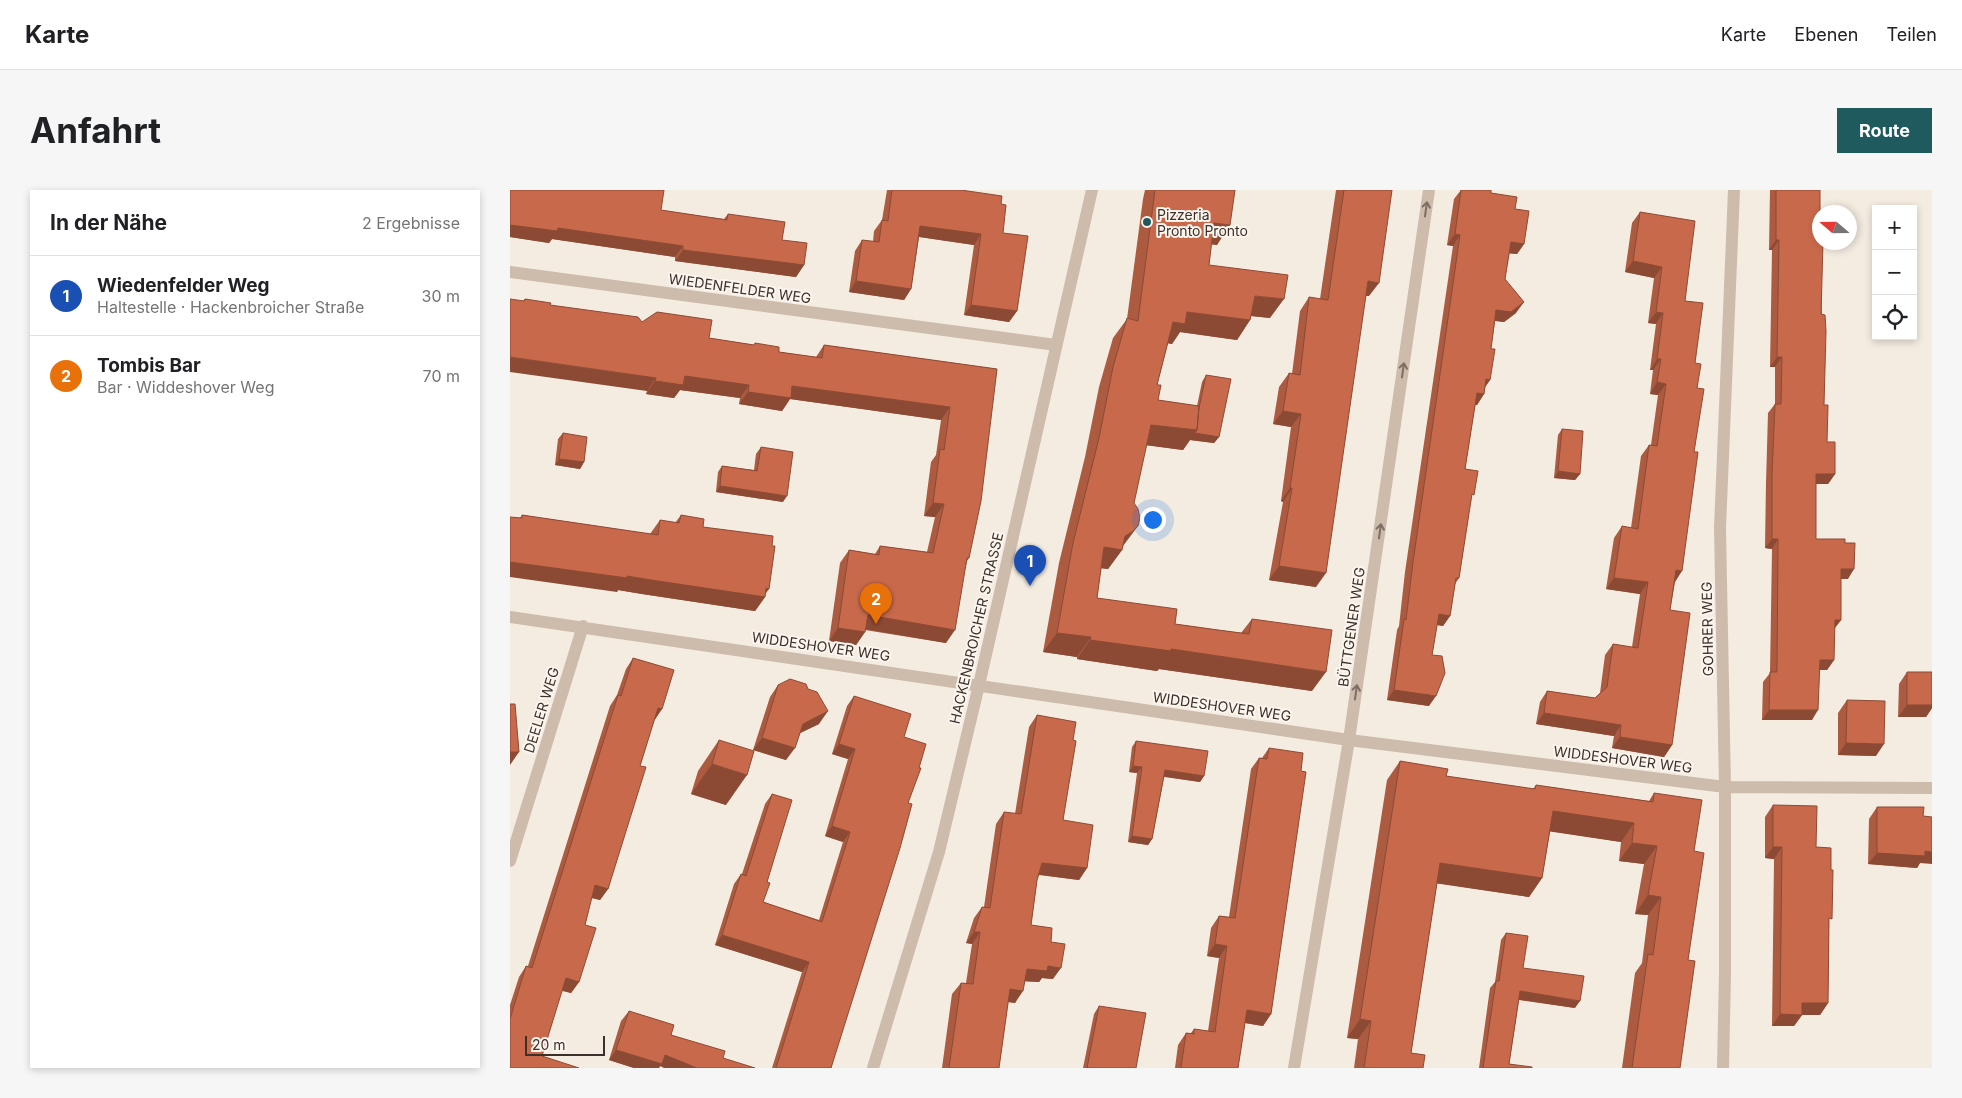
<!DOCTYPE html>
<html lang="de">
<meta charset="utf-8">
<style>
body{margin:0;font-family:Inter,sans-serif;background:#f6f6f6;color:#202124}
.controls{position:absolute;right:15px;top:15px;display:grid;overflow:hidden;border-radius:0px;box-shadow:0 2px 8px #0003}
.controls button{width:45px;height:45px;display:grid;place-items:center;padding:0;border:0;border-bottom:1px solid #e0e0e0;background:#fff;color:#202124;font:25px sans-serif}
.compass{position:absolute;left:1302px;top:15px;width:45px;height:45px;border-radius:50%;background:#fff;box-shadow:0 2px 8px #0003;rotate:290deg}
.scale{position:absolute;left:15px;bottom:12px;width:80px;box-sizing:border-box;padding-left:5px;border:2px solid #3b302b;border-top:0;font-size:14px;line-height:18px;white-space:nowrap;color:#3b302b;-webkit-text-stroke:4px #fbf5ee;paint-order:stroke}
.you{position:absolute;left:642px;top:329px;width:18px;height:18px;margin:-12px;border:4px solid #fff;border-radius:50%;background:#1a73e8;box-shadow:0 0 0 8px #1a73e833}
.badge{display:grid;place-items:center;width:32px;height:32px;border-radius:50%;background:#1f5a5e;color:#fff;font-size:16px;font-weight:700}
.pin{position:absolute;translate:-50% -41px;filter:drop-shadow(0 1px 2px #0008)}
.pin::after{content:'';position:absolute;top:26px;width:18px;height:15px;background:inherit;clip-path:polygon(0 0,100% 0,50% 100%)}
.list{margin:0;padding:0;list-style:none}
h2{display:flex;justify-content:space-between;align-items:center;height:65px;margin:0;padding:0 20px;font-size:21px}
h2 small{font-size:16px;font-weight:400;color:#757577}
.list li{display:grid;grid-template-columns:32px 1fr auto;gap:15px;align-items:center;box-sizing:border-box;height:80px;padding:0 20px;border-top:1px solid #e0e0e0}
.list b{display:block;font-size:19px;white-space:nowrap}
.list p{margin:0;font-size:16px;white-space:nowrap;color:#757577}
.list em{font-size:16px;font-style:normal;color:#757577}
.icon{flex:none;width:28px;height:28px;fill:none;stroke:currentColor;stroke-width:2;stroke-linecap:round;stroke-linejoin:round}
.map{position:relative;flex:none;width:1422px;height:878px;overflow:hidden;border-radius:0px}
header{display:flex;align-items:center;gap:30px;box-sizing:border-box;height:70px;padding:0 25px;background:#fff;border-bottom:1px solid #e0e0e0}
header strong{font-size:24px}
nav{display:flex;gap:28px;margin-inline-start:auto;font-size:18px}
.intro{display:flex;align-items:center;justify-content:space-between;box-sizing:border-box;height:120px;padding:0 30px}
h1{margin:0;font-size:35px}
.button{padding:12px 22px;border-radius:0px;background:#1f5a5e;color:#fff;font-size:18px;font-weight:700}
main{display:flex;gap:30px;padding:0 30px}
aside{flex:1;background:#fff;border-radius:0px;box-shadow:0 2px 8px #0003}
.map>svg:first-child{display:block}
.lines{fill:none;stroke-linecap:round;stroke-linejoin:round}
.street{stroke:#cdbbac;stroke-width:12}
.wall{fill:#ac5a40}
.shaded-wall{fill:#8c4a34}
.building{fill:#c8694b;stroke:#8c4a34}
.oneway{stroke:#7d6f65}
.poi-dot{fill:#1f5a5e;stroke:#fbf5ee;stroke-width:2}
.labels{text-anchor:middle;dominant-baseline:central;stroke-width:4;stroke-linejoin:round;paint-order:stroke}
.poi-label{font-size:14px;fill:#3b302b;stroke:#fbf5ee;text-anchor:start}
.street-label{font-size:14px;fill:#3b302b;stroke:#fbf5ee}
</style>
<header>
<strong>Karte</strong>
<nav><a>Karte</a><a>Ebenen</a><a>Teilen</a></nav>
</header>
<div class="intro"><h1>Anfahrt</h1><a class="button">Route</a></div>
<main>
<aside>
<h2>In der Nähe<small>2 Ergebnisse</small></h2>
<ul class="list">
<li><span class="badge" style="background:#1a4fb4">1</span><div><b>Wiedenfelder Weg</b><p>Haltestelle · Hackenbroicher Straße</p></div><em>30 m</em></li>
<li><span class="badge" style="background:#e8710a">2</span><div><b>Tombis Bar</b><p>Bar · Widdeshover Weg</p></div><em>70 m</em></li>
</ul>
</aside>
<div class="map">
<svg width="1422" height="878" viewBox="0 0 1422 878">
<rect width="100%" height="100%" fill="#f4ebe1"/>
<g class="lines">
<path class="street" d="M0 82 546 155
M0 427 839 550 1215 597 1422 598
M0 671 73 436
M363 878 429 662 469 495 582 0
M784 878 839 550 919 0
M1213 878 1215 784V597L1210 338 1224 0"/>
</g>
<path class="wall" d="M0 0 214 29 218 24 272 50 294 75 286 87 165 71V67L42 49 39 53 0 47Z
M377 0H451L491 14 493 43 507 121 499 132 454 125 464 55 409 47 401 99 394 110 339 102 345 61 352 50 363 52 364 41 372 30Z
M635 0H725L707 55 701 54 699 75 760 128 741 126 740 130 727 150 670 142 662 154 658 153 647 195 648 210 687 216 692 192 696 185 709 247 704 253 680 250 673 260 636 255 612 360 598 379 591 378 587 408 665 434 731 443 742 429 802 501 649 479 647 481 567 469V467L533 462 549 373 575 267 589 197 603 148 617 129 633 9Z
M826 0H882L859 106H856L806 397 759 390 773 312 771 311 781 237 763 234 769 197 779 183 782 184 790 121 799 107 810 109Z
M951 0H981V3L1005 19 1014 54 1007 64 999 63 995 89 1006 123 994 132 985 131 981 159 980 190 975 197 974 204 967 215H965L955 279 961 309 949 388 945 394 940 426 933 436 927 435 922 465 919 516 877 510 887 440 889 436 895 382 943 56 937 55 944 9Z
M1260 0H1310V52L1314 215 1317 252 1325 284 1318 294H1306V349L1335 353 1338 389H1331V430L1324 439V470L1317 480H1310L1302 530H1252L1253 492 1260 483 1262 359 1255 358 1256 293 1258 223 1265 214V177H1260L1262 60H1259L1260 1Z
M1130 22 1175 111 1185 173 1187 198 1165 392 1160 420 1162 555 1154 567 1102 558 1104 546 1026 534 1030 512 1037 501 1085 508 1090 503 1095 465 1103 454 1122 457 1130 404 1096 399 1104 348 1112 336 1121 338 1131 266 1139 255H1141L1148 205 1140 204 1143 180H1140L1146 134 1138 133 1144 88 1115 82 1122 33Z
M15 109 40 115 132 132 199 148 244 155 245 153 269 162 306 167 314 155 487 179 459 368 457 371 436 453 355 440V442L346 455 319 451 330 373 339 360 365 364 370 356 417 362 425 327 414 326 421 272 426 265 431 230 280 209 272 221 229 214 230 208 170 200 164 208 136 204 137 201 13 111Z
M1052 239 1070 284 1065 290 1044 288 1048 245Z
M53 243 74 272 70 279 45 275 48 249Z
M251 257 273 312 206 302 208 282 212 276 244 280 246 264Z
M12 325 140 344 150 330 165 333 171 325 193 337 255 404V407L245 421 132 404 108 400 107 402 10 328Z
M123 468 152 519 144 530 130 576 98 699 90 710 81 708 75 735 69 792 61 803 52 801 0 878V815L9 787 16 776H18L100 516 107 505 116 479Z
M1397 482H1422V518L1416 527H1388L1389 494Z
M268 495 309 534 290 543 276 570 243 560 260 507Z
M344 506 394 547 398 613 321 878H262L292 782 205 755 224 694 231 684H232L255 614 262 604 257 692 253 712 309 730 333 652 315 646 338 569 322 564 337 516Z
M1337 510 1366 566 1328 565V523Z
M527 525 563 550 553 630 577 678 569 690 529 685 527 690 521 735 541 752 543 789 532 788 529 792 515 791 505 813 498 812 489 878H432L442 804 451 793H456L462 754 456 753 464 728 472 717H474L486 634 494 622 505 624 519 537Z
M209 550 216 615 181 604 188 581Z
M626 551 694 586 690 592 654 587 642 649 638 655 618 652 627 583 619 582 622 557Z
M759 558 791 581 761 824 753 836 735 833 728 878H665L668 855 676 843H681L684 839 698 841 709 768 697 766 701 738 709 726 719 727 741 579 749 568H752Z
M890 571 936 586 1023 599 1026 595 1139 611 1144 603 1184 661 1170 878H1112L1125 783 1132 773 1138 725 1125 724 1134 674 1109 671 1111 652 1040 641 1032 688 1019 707 927 693 901 863 913 878H844L848 849 837 848 877 590Z
M1263 615 1306 657 1319 733 1318 813 1310 825H1292L1284 836H1262L1264 669 1255 668V627Z
M1367 617 1410 673 1407 678 1358 674 1359 629Z
M996 743 1013 778 1065 818 1009 810 999 874 1022 878H969L980 798 985 792 991 750Z
M589 816 626 878H573L584 824Z
M119 821 161 845 213 868 150 876 149 878H124L99 870 111 831Z"/>
<path class="shaded-wall" d="M704 33 720 35 707 55 690 53Z
M0 35 48 38 173 56 165 67 42 49 39 53 0 47Z
M410 36 471 44 464 55 403 46Z
M945 44 950 45 943 56 937 55Z
M1266 50H1269L1262 60H1259Z
M1001 52 1014 54 1007 64 994 63Z
M173 60 294 75 286 87 165 71Z
M1123 71 1152 77 1144 88 1115 82Z
M346 91 401 99 394 110 339 102Z
M858 91 869 93 859 106 849 105Z
M745 106 774 109 760 128 732 125Z
M1014 112 1006 123 994 132 979 130 986 120Z
M461 115 507 121 499 132 454 125Z
M677 122 740 130 727 150 670 142 662 154 649 152 663 132Z
M1146 122 1153 123 1146 134 1138 133Z
M0 167 146 188 137 201 0 182Z
M1267 167H1272L1265 177H1260Z
M1147 169H1151L1143 180H1140Z
M175 186 239 195 230 208 170 200 164 208 136 204 145 191Z
M976 189 980 190 973 200Z
M1147 192 1156 194 1148 205 1140 204Z
M282 196 440 217 431 230 280 209 272 221 229 214 238 202Z
M967 203 974 204 967 215 959 214Z
M773 221 791 224 781 237 763 234Z
M641 235 687 240 709 247 704 253 680 250 673 260 627 254Z
M49 269 74 272 70 279 45 275Z
M1048 281 1070 284 1065 290 1044 288Z
M1306 284H1325L1318 294H1299Z
M210 296 277 306 273 312 206 302Z
M780 298H782L773 312 771 311Z
M423 313 434 314 425 327 414 326Z
M628 336 610 360H612L598 379 580 377 594 357 615 346Z
M1262 349H1268L1262 359 1255 358Z
M0 372 117 386 259 399 253 407H255L245 421 132 404 108 400 107 402 0 387Z
M769 376 816 383 806 397 759 390Z
M1331 379H1344L1338 389H1325Z
M1166 380 1172 381 1165 392 1158 391Z
M1104 388 1138 392 1130 404 1096 399Z
M929 424 940 426 933 436 922 434Z
M358 425 445 440 436 453 349 438Z
M1325 430H1331L1324 439Z
M328 438 355 442 346 455 319 451Z
M547 443 581 447 567 467 533 462Z
M580 450 661 459 816 482 802 501 649 479 647 481 567 469Z
M1310 470H1324L1317 480H1304Z
M884 500 926 506 919 516 877 510Z
M1397 515H1422V518L1416 527H1388Z
M148 518 152 519 144 531Z
M1259 520H1308L1302 530H1252Z
M318 521 309 534 284 546 293 534Z
M1034 523 1111 535 1104 546 1026 534Z
M1110 547 1162 555 1154 567 1102 558Z
M252 548 285 558 276 570 243 560Z
M1336 553 1374 554 1366 566 1328 565Z
M329 554 345 559 338 569 322 564Z
M0 562H9L0 575Z
M202 574 237 585 216 615 181 604Z
M623 576 632 577 627 583 619 582Z
M655 580 694 586 690 592 651 586Z
M1043 621 1124 633 1111 652 1030 640Z
M322 636 340 642 333 652 315 646Z
M622 646 642 649 638 655 618 652Z
M1122 653 1147 656 1134 674 1109 671Z
M1263 657H1272L1264 669 1255 668Z
M1415 661 1422 662V674L1410 673 1407 678 1358 674 1367 663Z
M532 673 577 678 569 690 524 684Z
M930 673 1032 688 1019 707 917 692Z
M85 695 98 699 90 710 77 706Z
M1138 705 1151 707 1138 725 1125 724Z
M464 742H470L462 754 456 753Z
M212 745 299 772 292 782 205 755Z
M705 754 717 756 709 768 697 766Z
M538 776 551 778 543 789 532 788 529 792 508 791 517 779Z
M56 788 69 792 61 803 48 799Z
M500 799 513 801 505 813 492 811Z
M1010 801 1070 811 1065 818 1005 809Z
M1292 813H1318L1310 825H1284Z
M737 820 761 824 753 836 729 832Z
M1270 824 1292 825 1284 836H1262Z
M850 829 861 831 848 849 837 848Z
M106 860 155 865 187 878H154L150 876 149 878H124L99 870Z"/>
<path class="building" d="M0 0H154L151 20 217 30 218 24 275 32 272 50 297 53 294 75 173 60V56L48 38 47 41 0 35Z
M382 0H451L492 6 491 14 496 15 493 43 518 46 507 121 461 115 471 44 410 36 401 99 346 91 352 50 369 52 372 30 378 31Z
M645 0H725L720 35 704 33 699 75 778 85 774 109 745 106 740 130 677 122 675 134 663 132 647 195H651L648 210 689 216 687 240 641 235 624 313 628 319 630 328 628 336 622 342 615 346 612 360 594 357 587 408 667 419 665 434 708 440 739 444 742 429 822 440 816 482 661 459V461L580 450 581 447 547 443 563 353 589 248 603 177 617 128 628 131Z
M834 0H882L869 93 858 91 816 383 769 376 782 298H780L791 224 773 221 779 183 790 185 799 107 818 110Z
M951 0H981V3L1007 7 1005 19 1019 21 1014 54 1001 52 995 89 1014 112 1001 122 986 120 981 159H985L980 190 976 189 974 204 967 203 955 279 968 281 964 305 962 304 949 388H946L940 426 929 424 922 465 932 466 935 483 926 506 884 500 894 429 896 430 903 372 950 45 945 44Z
M1266 0H1310V52H1313L1311 124 1315 125 1316 141 1314 215H1318L1317 252H1325V284H1306V349H1335V353H1345L1344 379H1331V430H1325L1324 470H1310L1308 520H1259L1260 482H1267L1268 349H1262V283L1265 214H1271L1272 167H1267L1269 50H1266Z
M1130 22 1185 31 1175 111 1193 113 1185 173 1191 174 1187 198 1194 199 1184 262H1188L1172 381 1166 380 1160 420 1180 423 1162 555 1110 547 1111 535 1034 523 1037 501 1085 508 1097 497 1103 454 1128 458 1138 392 1104 388 1112 336 1128 339 1139 255 1147 256 1156 194 1147 192 1151 169H1147L1153 123 1146 122 1152 77 1123 71Z
M0 109 14 111 15 109 41 113 40 115 128 127 132 132 147 122 202 130 199 148 244 155 245 153 269 157V162L312 168 314 155 487 179 471 311 459 368H457L445 440 358 425 355 442 328 438 339 360 369 365 370 356 423 363 434 314 423 313 430 259 434 260 440 217 282 196 281 208 238 202 239 195 175 186 173 195 145 191 146 188 0 167Z
M696 185 721 189 709 247 685 243 687 240 689 218Z
M1052 239 1073 241 1070 284 1048 281Z
M53 243 77 247 74 272 49 269Z
M251 257 283 262 277 306 210 296 212 276 247 281Z
M12 325 148 345 150 330 169 333 171 325 194 329 193 337 263 346 262 356H265L259 399 256 398 255 407 141 390 117 386V388L0 372V327L12 328Z
M123 468 164 480 152 519 148 518 130 576 136 577 98 699 85 695 75 735 86 738 69 792 56 788 32 866 69 878H0V829L16 776 22 778 108 505 111 506Z
M1397 482H1422V515H1397Z
M280 489 296 494 298 499 307 502 318 521 293 534 285 558 252 548 268 495Z
M344 506 401 524 394 547 416 554 409 578H411L398 613 402 614 390 658 321 878H266L299 772 212 745 231 684 236 686 262 604 282 610 257 692 260 693 253 712 312 732 340 642 322 636 345 559 329 554Z
M1337 510 1375 511 1374 554 1336 553Z
M0 514H5L9 562H0Z
M527 525 566 532 563 550 566 551 553 630 583 635 577 678 532 673 527 690 521 735 542 738 541 752 555 754 551 778 538 776 537 781 517 779 513 801 500 799 489 878H439L451 793 463 794 470 742H464L472 717 480 718 494 622 511 624Z
M209 550 244 561 237 585 202 574Z
M626 551 698 561 694 586 655 580 642 649 622 646 632 577 623 576Z
M759 558 793 563 791 581 796 582 761 824 737 820 728 878H671L676 843 684 844V839L705 842 717 756 705 754 709 726 725 728 749 568 757 569Z
M890 571 938 579 936 586 1025 599 1026 595 1143 612 1144 603 1192 610 1184 661 1194 663 1178 770 1185 771 1170 878H1122L1138 764 1143 765 1151 707 1138 705 1147 656 1122 653 1124 633 1043 621 1032 688 930 673 901 863 915 865 913 878H854L861 831 850 829Z
M1263 615 1307 616 1306 657 1321 658V680H1323L1322 729 1319 728 1318 813H1292V825L1270 824 1272 657H1263Z
M1367 617H1414L1413 626 1422 627V662L1415 661V666L1367 663Z
M996 743 1018 746 1013 778 1074 786 1070 811 1010 801 999 874 1022 877V878H973L986 791H989Z
M589 816 636 823 626 878H577Z
M119 821 164 835 161 845 215 861 213 868 245 878H187L155 865 152 874 106 860Z"/>
<defs><path id="oneway-shaft" d="M-6 0H5M1.5-3L5.5 0L1.5 3" fill="none" stroke-width="1.6" stroke-linecap="round" stroke-linejoin="round" transform="scale(1.25)"/></defs>
<g class="oneway">
<use href="#oneway-shaft" transform="translate(916 19) rotate(-82)"/>
<use href="#oneway-shaft" transform="translate(893 180) rotate(-82)"/>
<use href="#oneway-shaft" transform="translate(870 341) rotate(-82)"/>
<use href="#oneway-shaft" transform="translate(846 502) rotate(-82)"/>
</g>
<circle class="poi-dot" cx="637" cy="32" r="5"/>
<g class="labels">
<g class="poi-label">
<text x="647" y="24">Pizzeria<tspan x="647" dy="16">Pronto Pronto</tspan></text>
</g>
<g class="street-label">
<text transform="translate(230 98) rotate(8)">WIEDENFELDER WEG</text>
<text transform="translate(841 437) rotate(-82)">BÜTTGENER WEG</text>
<text transform="translate(466 438) rotate(-77)">HACKENBROICHER STRASSE</text>
<text transform="translate(1197 439) rotate(-91)">GOHRER WEG</text>
<text transform="translate(311 456) rotate(8)">WIDDESHOVER WEG</text>
<text transform="translate(712 516) rotate(8)">WIDDESHOVER WEG</text>
<text transform="translate(31 520) rotate(-73)">DEELER WEG</text>
<text transform="translate(1113 569) rotate(7)">WIDDESHOVER WEG</text>
</g>
</g>
</svg>
<div class="controls">
<button>+</button>
<button>−</button>
<button><svg class="icon" aria-label="locate" viewBox="0 0 24 24"><circle cx="12" cy="12" r="6"/><path d="M12 2v4M12 18v4M2 12h4M18 12h4"/></svg></button>
</div>
<svg class="compass" viewBox="-18 -18 36 36"><path d="M0-13l5 13h-10z" fill="#e53935"/><path d="M0 13l5-13h-10z" fill="#757577"/></svg>
<div class="scale">20 m</div>
<div class="you"></div>
<div class="pin badge" style="left:520px;top:396px;background:#1a4fb4">1</div>
<div class="pin badge" style="left:366px;top:434px;background:#e8710a">2</div>
</div>
</main>
